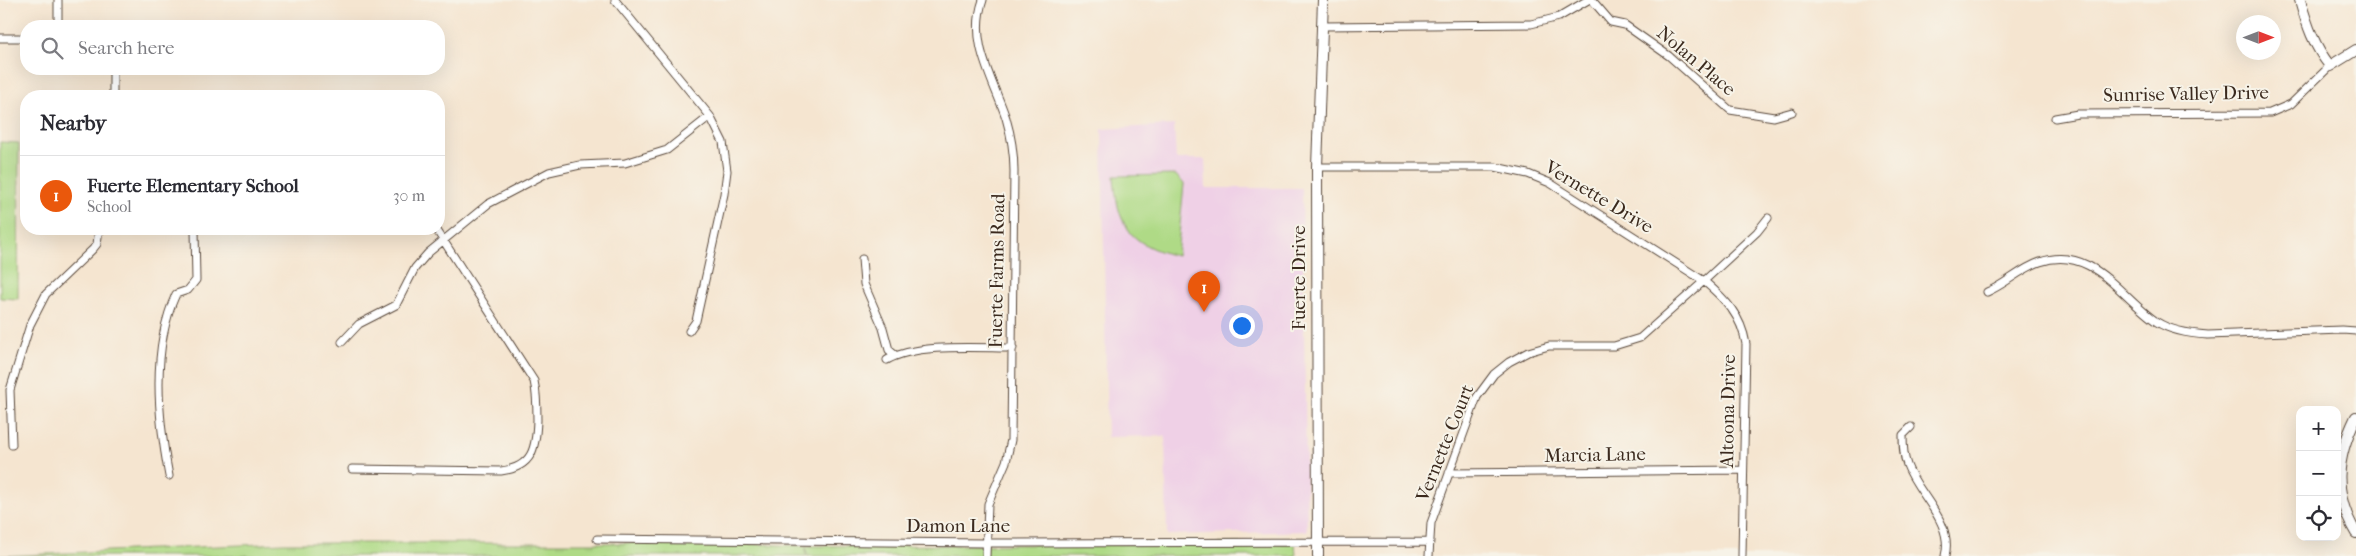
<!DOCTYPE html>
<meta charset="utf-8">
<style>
body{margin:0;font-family:"IM FELL French Canon",serif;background:#f7f7f7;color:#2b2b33}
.controls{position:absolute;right:15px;bottom:15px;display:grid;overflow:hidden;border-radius:10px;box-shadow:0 5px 20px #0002}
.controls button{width:45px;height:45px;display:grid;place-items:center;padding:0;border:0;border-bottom:1px solid #e1e1e2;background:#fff;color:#2b2b33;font:25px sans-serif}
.compass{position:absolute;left:2236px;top:15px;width:45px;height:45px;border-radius:50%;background:#fff;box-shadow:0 5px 20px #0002;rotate:90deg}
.you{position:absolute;left:1241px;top:325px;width:18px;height:18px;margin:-12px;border:4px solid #fff;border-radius:50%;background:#1a73e8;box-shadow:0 0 0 8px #1a73e833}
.badge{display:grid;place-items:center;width:32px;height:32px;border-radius:50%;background:#ea580c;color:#fff;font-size:16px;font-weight:700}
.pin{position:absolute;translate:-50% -41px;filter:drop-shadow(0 1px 2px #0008)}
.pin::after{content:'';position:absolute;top:26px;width:18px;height:15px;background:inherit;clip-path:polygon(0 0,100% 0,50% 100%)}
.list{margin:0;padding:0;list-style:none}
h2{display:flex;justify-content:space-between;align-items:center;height:65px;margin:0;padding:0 20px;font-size:21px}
h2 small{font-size:16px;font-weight:400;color:#7c7c81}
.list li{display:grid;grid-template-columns:32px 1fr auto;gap:15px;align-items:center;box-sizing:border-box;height:80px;padding:0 20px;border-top:1px solid #e1e1e2}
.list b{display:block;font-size:19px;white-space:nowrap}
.list p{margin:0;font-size:16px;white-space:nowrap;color:#7c7c81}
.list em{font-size:16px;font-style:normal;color:#7c7c81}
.icon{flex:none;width:28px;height:28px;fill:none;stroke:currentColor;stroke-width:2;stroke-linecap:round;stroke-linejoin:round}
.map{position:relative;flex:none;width:2356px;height:556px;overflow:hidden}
.search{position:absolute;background:#fff;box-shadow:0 5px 20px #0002;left:20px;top:20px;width:425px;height:55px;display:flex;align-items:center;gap:12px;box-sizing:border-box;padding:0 18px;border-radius:20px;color:#7c7c81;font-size:19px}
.panel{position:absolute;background:#fff;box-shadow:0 5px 20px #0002;left:20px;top:90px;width:425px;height:145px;border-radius:20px}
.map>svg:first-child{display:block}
.built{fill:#efd0e6}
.green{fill:#afda86;stroke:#758252}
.park{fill:url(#park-tufts);stroke:#758252}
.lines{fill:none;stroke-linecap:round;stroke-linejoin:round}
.street-casing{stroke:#574639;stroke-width:9}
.secondary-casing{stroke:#574639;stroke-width:12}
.street{stroke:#fff;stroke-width:7}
.secondary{stroke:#fff;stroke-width:10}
.labels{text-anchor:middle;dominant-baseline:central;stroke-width:4;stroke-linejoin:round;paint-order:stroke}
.street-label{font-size:19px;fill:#3b2a1e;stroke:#f7f3e8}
</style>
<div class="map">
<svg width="2356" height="556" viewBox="0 0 2356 556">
<defs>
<pattern id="park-tufts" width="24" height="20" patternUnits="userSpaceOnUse" patternTransform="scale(1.25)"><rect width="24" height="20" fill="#afda86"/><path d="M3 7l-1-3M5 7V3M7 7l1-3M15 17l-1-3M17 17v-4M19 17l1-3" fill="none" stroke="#97bb73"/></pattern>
</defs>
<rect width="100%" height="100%" fill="#f7f3e8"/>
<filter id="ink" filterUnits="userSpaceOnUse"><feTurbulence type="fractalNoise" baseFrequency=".02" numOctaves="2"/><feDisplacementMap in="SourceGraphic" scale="10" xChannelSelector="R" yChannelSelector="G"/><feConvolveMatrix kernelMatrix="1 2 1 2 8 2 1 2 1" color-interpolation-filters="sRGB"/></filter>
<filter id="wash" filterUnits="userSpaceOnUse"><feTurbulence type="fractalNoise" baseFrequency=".0096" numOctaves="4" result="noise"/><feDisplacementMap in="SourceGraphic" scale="20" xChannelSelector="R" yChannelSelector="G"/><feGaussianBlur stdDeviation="1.12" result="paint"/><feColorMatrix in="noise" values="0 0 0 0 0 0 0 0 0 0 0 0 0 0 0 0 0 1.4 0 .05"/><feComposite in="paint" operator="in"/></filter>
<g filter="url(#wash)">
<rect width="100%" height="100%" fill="#f5e5d0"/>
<path class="built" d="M1174 125 1176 159H1205L1206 188H1302L1307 531 1167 535 1165 436 1107 437 1102 129Z"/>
<path class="green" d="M0 142 19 143 18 299 0 298Z
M1176 175 1184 184 1177 256C1128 245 1117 224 1114 176Z
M1295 543 1296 556H807L806 546Z"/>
<path class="park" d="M284 543H722L806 546V556H0Z"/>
</g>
<g filter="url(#ink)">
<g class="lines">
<g class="street-casing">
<path id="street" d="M58 0V26
M615 0 710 116 723 142 727 171 724 194 696 321 689 331
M983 0C968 42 993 79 1006 118 1011 135 1014 153 1014 171L1011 440 1006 462 988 504 986 556
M1592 0 1611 22 1625 25 1669 56 1730 110 1774 117 1792 112
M1323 26 1531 24 1559 17 1588 0
M0 38H26
M113 69V96
M2055 118 2078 114 2270 113 2291 104 2330 66
M1317 167H1495L1528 174 1550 183 1704 281C1726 300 1741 315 1746 344L1742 556
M862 259 864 284 883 328 889 350 895 355
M1987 292C2006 284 2020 269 2040 262 2092 244 2121 298 2157 322 2171 331 2192 334 2208 335L2342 330 2356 331
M342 342 359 324 396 305 415 268 428 253 488 204 549 172 580 165 625 163 667 150 710 116
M887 360C917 343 977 348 1013 348
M1911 427 1903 435C1903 445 1903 455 1907 465 1918 495 1954 522 1945 556
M12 445 10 390 30 325 46 294 93 249 97 244 99 229
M352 469 501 471C533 467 536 448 537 420 537 407 537 394 534 381L436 229
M1449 473 1742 470
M169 476C158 418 151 349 176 294L188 290 196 280 195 229
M597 539 986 543 1429 542
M1429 556 1431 523 1477 397 1494 374 1509 362 1528 352 1549 346H1614L1640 338 1704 281 1757 232 1768 218"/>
</g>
<g class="secondary-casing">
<path id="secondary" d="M2300 0C2307 25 2314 46 2330 66L2356 50
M2356 417C2336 458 2332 493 2356 533
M1318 556 1317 167 1323 0"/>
</g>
<use href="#street" class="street"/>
<use href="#secondary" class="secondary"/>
</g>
</g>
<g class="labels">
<g class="street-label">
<text transform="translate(1696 61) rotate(40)">Nolan Place</text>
<text transform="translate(2186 94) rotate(-1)">Sunrise Valley Drive</text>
<text transform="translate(1599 197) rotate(31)">Vernette Drive</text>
<text transform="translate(997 271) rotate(-89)">Fuerte Farms Road</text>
<text transform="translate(1299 278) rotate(-90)">Fuerte Drive</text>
<text transform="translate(1728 411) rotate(-89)">Altoona Drive</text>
<text transform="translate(1445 443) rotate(-68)">Vernette Court</text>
<text transform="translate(1595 455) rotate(-1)">Marcia Lane</text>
<text x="958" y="526">Damon Lane</text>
</g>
</g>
</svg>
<div class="controls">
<button>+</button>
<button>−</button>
<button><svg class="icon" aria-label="locate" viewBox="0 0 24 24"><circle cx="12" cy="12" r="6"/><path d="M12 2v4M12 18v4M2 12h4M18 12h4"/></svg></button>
</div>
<svg class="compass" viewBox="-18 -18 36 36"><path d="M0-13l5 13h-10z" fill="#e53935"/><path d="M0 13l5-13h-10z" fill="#7c7c81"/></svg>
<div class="you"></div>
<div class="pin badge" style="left:1204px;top:312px">1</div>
<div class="search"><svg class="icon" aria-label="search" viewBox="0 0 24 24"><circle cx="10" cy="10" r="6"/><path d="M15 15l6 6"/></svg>Search here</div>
<section class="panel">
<h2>Nearby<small></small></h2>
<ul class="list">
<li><span class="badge">1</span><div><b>Fuerte Elementary School</b><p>School</p></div><em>30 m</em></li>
</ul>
</section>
</div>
